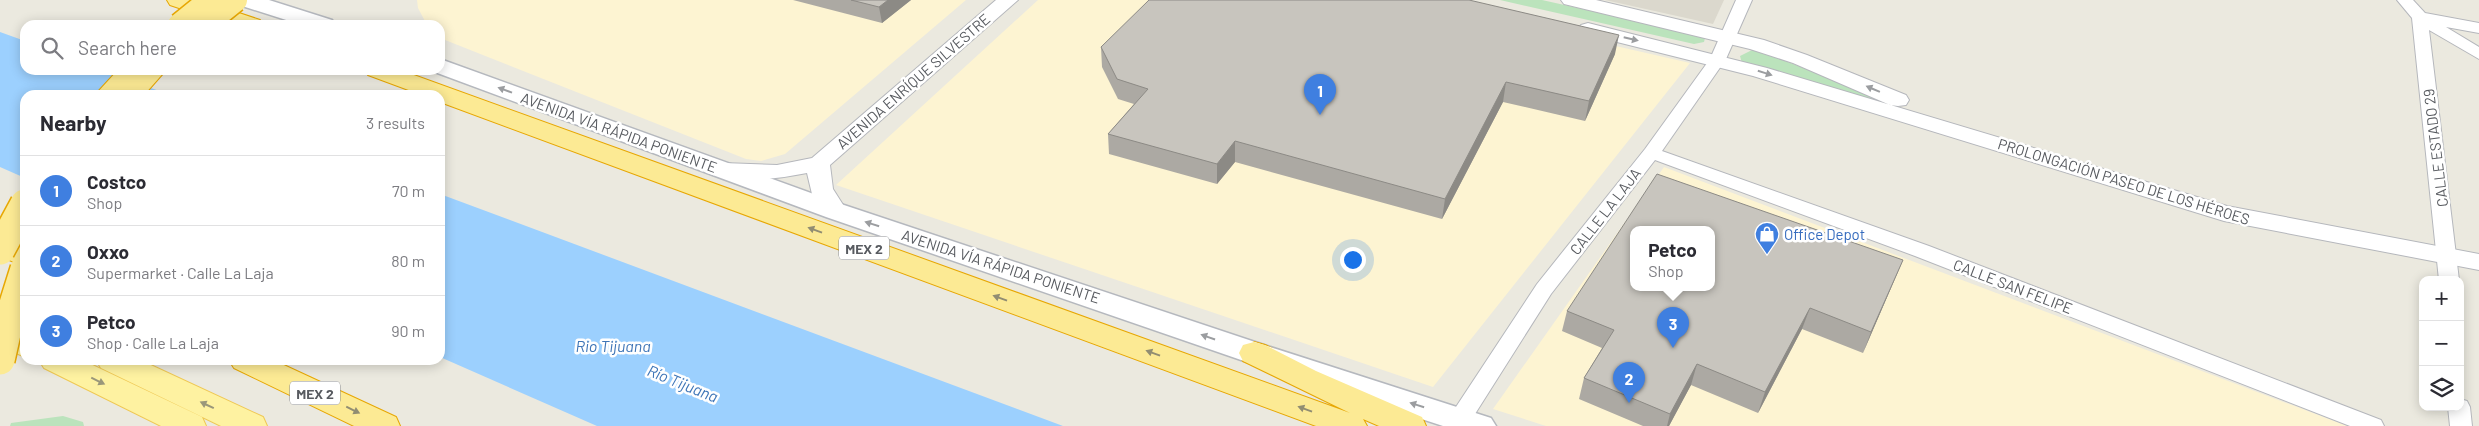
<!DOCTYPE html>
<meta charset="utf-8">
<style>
body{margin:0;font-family:Barlow,sans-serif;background:#f2f2f3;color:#2b2b33}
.controls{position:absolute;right:15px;bottom:15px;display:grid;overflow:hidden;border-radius:10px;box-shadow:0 2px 12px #0003}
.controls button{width:45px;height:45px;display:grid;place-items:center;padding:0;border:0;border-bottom:1px solid #e1e1e2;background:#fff;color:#2b2b33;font:25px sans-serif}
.you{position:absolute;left:1352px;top:259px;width:18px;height:18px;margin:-12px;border:4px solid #fff;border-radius:50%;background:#1a73e8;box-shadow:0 0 0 8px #1a73e833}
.badge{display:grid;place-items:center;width:32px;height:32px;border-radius:50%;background:#1a73e8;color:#fff;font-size:16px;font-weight:700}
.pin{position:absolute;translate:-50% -41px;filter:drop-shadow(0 1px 2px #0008)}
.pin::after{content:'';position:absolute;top:26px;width:18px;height:15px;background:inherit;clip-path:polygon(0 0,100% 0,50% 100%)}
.popup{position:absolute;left:1630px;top:226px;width:85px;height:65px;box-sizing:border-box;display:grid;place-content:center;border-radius:10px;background:#fff;filter:drop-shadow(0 1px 4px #0005);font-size:16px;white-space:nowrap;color:#7c7c81}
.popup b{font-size:19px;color:#2b2b33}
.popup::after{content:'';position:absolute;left:50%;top:100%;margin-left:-10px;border:10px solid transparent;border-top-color:#fff}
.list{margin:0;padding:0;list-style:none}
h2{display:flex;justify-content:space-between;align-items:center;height:65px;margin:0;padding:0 20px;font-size:21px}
h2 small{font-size:16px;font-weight:400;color:#7c7c81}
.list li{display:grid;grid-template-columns:32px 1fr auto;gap:15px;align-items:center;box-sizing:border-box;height:70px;padding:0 20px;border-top:1px solid #e1e1e2}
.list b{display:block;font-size:19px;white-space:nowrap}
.list p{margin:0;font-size:16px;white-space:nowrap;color:#7c7c81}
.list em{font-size:16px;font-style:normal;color:#7c7c81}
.icon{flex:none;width:28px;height:28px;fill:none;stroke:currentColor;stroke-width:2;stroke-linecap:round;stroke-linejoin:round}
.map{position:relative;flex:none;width:2479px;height:426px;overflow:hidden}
.search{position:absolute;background:#fff;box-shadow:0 2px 12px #0003;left:20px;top:20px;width:425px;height:55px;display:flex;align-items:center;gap:12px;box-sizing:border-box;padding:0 18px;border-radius:15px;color:#7c7c81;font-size:19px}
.panel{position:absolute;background:#fff;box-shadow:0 2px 12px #0003;left:20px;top:90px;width:425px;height:275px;border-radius:15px}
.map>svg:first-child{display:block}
.commercial{fill:#fdf4d2;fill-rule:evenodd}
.education{fill:#dbd8cd}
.green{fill:#bbe3bc}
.water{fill:#9cd0fe}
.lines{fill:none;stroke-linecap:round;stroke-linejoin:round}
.minor-casing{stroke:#b5b7bc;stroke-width:2}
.tertiary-casing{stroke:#b5b7bc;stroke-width:2}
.secondary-casing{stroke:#b5b8be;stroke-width:3}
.primary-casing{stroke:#efc854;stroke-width:2}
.trunk-casing{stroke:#e7a703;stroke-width:2}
.minor{fill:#fff;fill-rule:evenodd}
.tertiary{fill:#fff;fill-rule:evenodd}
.secondary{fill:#fff;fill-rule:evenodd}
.primary{fill:#fef2a1;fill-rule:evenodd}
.trunk{fill:#fcea94;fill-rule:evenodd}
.trunk-bridge-far1-casing{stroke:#e7a703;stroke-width:27;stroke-linecap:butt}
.trunk-bridge-casing{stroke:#e7a703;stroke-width:32;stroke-linecap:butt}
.trunk-bridge-far1{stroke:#fcea94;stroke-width:24}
.trunk-bridge{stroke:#fcea94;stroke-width:29}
.wall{fill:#aca9a3}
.shaded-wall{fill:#8c8a85}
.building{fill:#c8c5be;stroke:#8c8a85;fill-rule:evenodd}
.oneway{fill:#9b9da0}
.oneway2{fill:#918d72}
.oneway3{fill:#9a977a}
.labels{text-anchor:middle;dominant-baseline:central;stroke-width:5;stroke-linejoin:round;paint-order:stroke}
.shield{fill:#fff;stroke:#8a8c90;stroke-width:1}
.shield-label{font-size:14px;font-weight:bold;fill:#585b60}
.street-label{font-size:15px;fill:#585b60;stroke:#fff}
.shop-label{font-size:15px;fill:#366cbe;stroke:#fff;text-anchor:start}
.water-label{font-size:16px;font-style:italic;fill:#3e75b7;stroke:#fff}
</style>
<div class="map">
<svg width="2479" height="426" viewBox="0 0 2479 426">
<rect width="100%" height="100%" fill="#ebe9df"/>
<path class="commercial" d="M417 0H966L785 154 761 161 746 159 440 38V25H427L418 8Z
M1038 0H1414L1690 63 1433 387 836 185Z
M1664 167 2347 426H1546L1493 409ZM1634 229H1712V287H1634Z"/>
<path class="education" d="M1605 0H1724L1713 24Z"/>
<path class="green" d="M1500 0H1542L1699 35 1705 38 1704 42 1694 44Z
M1754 49 1890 101 1893 106H1888L1742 63 1740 56Z
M63 416 83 422 84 426H10L11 423Z"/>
<path class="water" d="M0 32 25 41V70H102L170 95H25V178L0 167Z
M440 194 1063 426H597L440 357Z"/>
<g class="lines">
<g class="minor-casing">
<path id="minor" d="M1736 0H1752L1726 59 1662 151 1929 246 2381 420 2384 426H2350L1915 256 1655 160 1551 294 1468 425H1452L1449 419 1452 413 1537 284 1645 149 1710 59Z
M2397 0H2413L2425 13 2479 23V33L2446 27 2479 47V59L2429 30 2459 280H2439L2412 18Z
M2460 399 2467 401 2470 407 2472 426H2450L2448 407H2460Z"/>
</g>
<g class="tertiary-casing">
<path id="tertiary" d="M996 0H1018L830 165 833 189 847 211 843 216 835 219 827 216 812 194 807 173C776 179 746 183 715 175L712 170 715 165 723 163 777 165 812 158Z
M1561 0H1596L1764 40 1807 55 1906 95 1909 100 1906 105 1898 106 1890 105 1793 63 1750 49 1564 4Z
M1588 23 1767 68 2227 206 2479 254V270L2224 221 1753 76 1581 33 1578 29 1581 25Z"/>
</g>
<g class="secondary-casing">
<path id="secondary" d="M236 0H269L332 20 335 25H302L239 5Z
M440 59 844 205 1264 345 1491 418 1496 426H1443L1244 361 826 217 432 71 440 70Z"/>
</g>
<g class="primary-casing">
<path id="primary" d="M0 322 25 333V357L0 346Z
M39 360H82L202 417 206 426H161L44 368Z
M96 360H140L263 417 267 426H221L101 368Z"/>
</g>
<g class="trunk-casing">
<path id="trunk" d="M167 0H200L260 20 264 25H230L170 5Z
M118 70H166L144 95H95Z
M365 70H400L1350 413 1243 361 1239 353 1243 345 1254 342 1265 345 1316 371 1422 417 1426 426H1379L1363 419 1367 426H1316L440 102V95H422L368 75Z
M0 236 25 245V267L0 256Z
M229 360H273L396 417 400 426H354L234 368Z"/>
</g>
<use href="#minor" class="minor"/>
<use href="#tertiary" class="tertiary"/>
<use href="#secondary" class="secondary"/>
<use href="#primary" class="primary"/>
<use href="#trunk" class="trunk"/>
<g class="trunk-bridge-far1-casing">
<path id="trunk-bridge-far1" d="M180 25 211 0
M204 25 235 0"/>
</g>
<g class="trunk-bridge-casing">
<path id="trunk-bridge" d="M0 250 25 204
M0 360 9 320 25 269"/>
</g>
<use href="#trunk-bridge-far1" class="trunk-bridge-far1"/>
<use href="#trunk-bridge" class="trunk-bridge"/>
</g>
<path class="wall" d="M793 0H911L882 23Z
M1101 47 1615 54 1585 121 1503 102 1442 219 1235 162 1217 184 1109 154 1108 134 1134 104 1118 99 1102 67Z
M1903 260 1863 353 1802 329 1758 413 1691 385 1669 426H1643L1579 399 1584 378 1602 348 1562 331 1567 311Z"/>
<path class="shaded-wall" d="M888 0H911L882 23 879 7Z
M1619 35 1615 54 1585 121 1589 101Z
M1506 82 1503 102 1442 219 1445 199Z
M1235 141V162L1217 184V164Z
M1903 260 1894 281 1863 353 1871 332Z
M1810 308 1802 329 1758 413 1765 392Z
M1697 364 1691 385 1669 426H1667L1670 414Z"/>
<path class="building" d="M851 0H888L879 7Z
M1149 0H1469L1619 35 1589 101 1506 82 1445 199 1235 141 1217 164 1108 134 1148 89 1117 79 1101 47Z
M1657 174 1903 260 1871 332 1810 308 1765 392 1697 364 1670 414 1584 378 1614 330 1567 311ZM1634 229H1712V287H1634Z"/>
<defs><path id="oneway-solid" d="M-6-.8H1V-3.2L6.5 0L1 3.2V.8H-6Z" transform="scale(1.25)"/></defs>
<g class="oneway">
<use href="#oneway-solid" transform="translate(1631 39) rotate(13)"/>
<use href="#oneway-solid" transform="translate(1765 73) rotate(17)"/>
<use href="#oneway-solid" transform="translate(1873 89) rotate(-157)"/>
<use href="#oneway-solid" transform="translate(505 90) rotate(-160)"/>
<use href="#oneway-solid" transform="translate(872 224) rotate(-162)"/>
<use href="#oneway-solid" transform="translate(1208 337) rotate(-161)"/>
<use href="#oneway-solid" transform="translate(1417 405) rotate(-162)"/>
</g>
<g class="oneway2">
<use href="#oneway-solid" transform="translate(815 230) rotate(-160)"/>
<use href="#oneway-solid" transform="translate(1000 298) rotate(-160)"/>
<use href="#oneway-solid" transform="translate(1153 353) rotate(-160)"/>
<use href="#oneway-solid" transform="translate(1305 409) rotate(-160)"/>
<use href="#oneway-solid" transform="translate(353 410) rotate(26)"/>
</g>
<g class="oneway3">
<use href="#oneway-solid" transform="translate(98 381) rotate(26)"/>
<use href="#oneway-solid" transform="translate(207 405) rotate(-155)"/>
</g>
<defs>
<g id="shop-pin" transform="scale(1.25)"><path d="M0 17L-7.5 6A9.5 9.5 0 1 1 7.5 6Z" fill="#3f7fe0" stroke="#fff"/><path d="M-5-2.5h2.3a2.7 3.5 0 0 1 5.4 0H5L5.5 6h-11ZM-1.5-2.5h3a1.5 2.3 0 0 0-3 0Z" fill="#fff"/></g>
</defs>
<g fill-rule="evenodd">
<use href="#shop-pin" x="1767" y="234"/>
</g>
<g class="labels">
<g class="shield">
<rect x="839" y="236.5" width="50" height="23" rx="4"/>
<rect x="290" y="381.5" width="50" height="23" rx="4"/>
</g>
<g class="shield-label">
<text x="864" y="248">MEX 2</text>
<text x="315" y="393">MEX 2</text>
</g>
<g class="street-label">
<text transform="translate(913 81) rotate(-41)">AVENIDA ENRÍQUE SILVESTRE</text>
<text transform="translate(619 132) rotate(20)">AVENIDA VÍA RÁPIDA PONIENTE</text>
<text transform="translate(2435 148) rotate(-97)">CALLE ESTADO 29</text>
<text transform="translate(2124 181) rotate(17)">PROLONGACIÓN PASEO DE LOS HÉROES</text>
<text transform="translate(1605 211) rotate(-52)">CALLE LA LAJA</text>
<text transform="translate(1001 266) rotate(18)">AVENIDA VÍA RÁPIDA PONIENTE</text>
<text transform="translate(2013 286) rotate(21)">CALLE SAN FELIPE</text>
</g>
<g class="shop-label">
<text x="1784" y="234">Office Depot</text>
</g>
<g class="water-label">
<text x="613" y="345">Rio Tijuana</text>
<text transform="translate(683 383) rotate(22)">Río Tijuana</text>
</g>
</g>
</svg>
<div class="controls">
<button>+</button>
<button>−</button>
<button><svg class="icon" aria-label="layers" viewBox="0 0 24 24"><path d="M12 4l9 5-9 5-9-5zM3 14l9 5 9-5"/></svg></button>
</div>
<div class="you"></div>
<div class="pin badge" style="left:1320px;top:115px;background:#3f7fe0">1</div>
<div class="pin badge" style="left:1629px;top:403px;background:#3f7fe0">2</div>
<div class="pin badge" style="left:1673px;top:348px;background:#3f7fe0">3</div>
<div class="popup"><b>Petco</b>Shop</div>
<div class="search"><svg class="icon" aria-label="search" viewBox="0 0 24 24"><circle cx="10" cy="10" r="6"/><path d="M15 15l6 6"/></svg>Search here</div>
<section class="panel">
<h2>Nearby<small>3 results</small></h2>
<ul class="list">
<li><span class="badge" style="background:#3f7fe0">1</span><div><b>Costco</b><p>Shop</p></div><em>70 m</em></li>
<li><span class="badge" style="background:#3f7fe0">2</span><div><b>Oxxo</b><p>Supermarket · Calle La Laja</p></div><em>80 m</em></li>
<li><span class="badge" style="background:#3f7fe0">3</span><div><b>Petco</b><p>Shop · Calle La Laja</p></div><em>90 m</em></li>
</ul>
</section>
</div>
